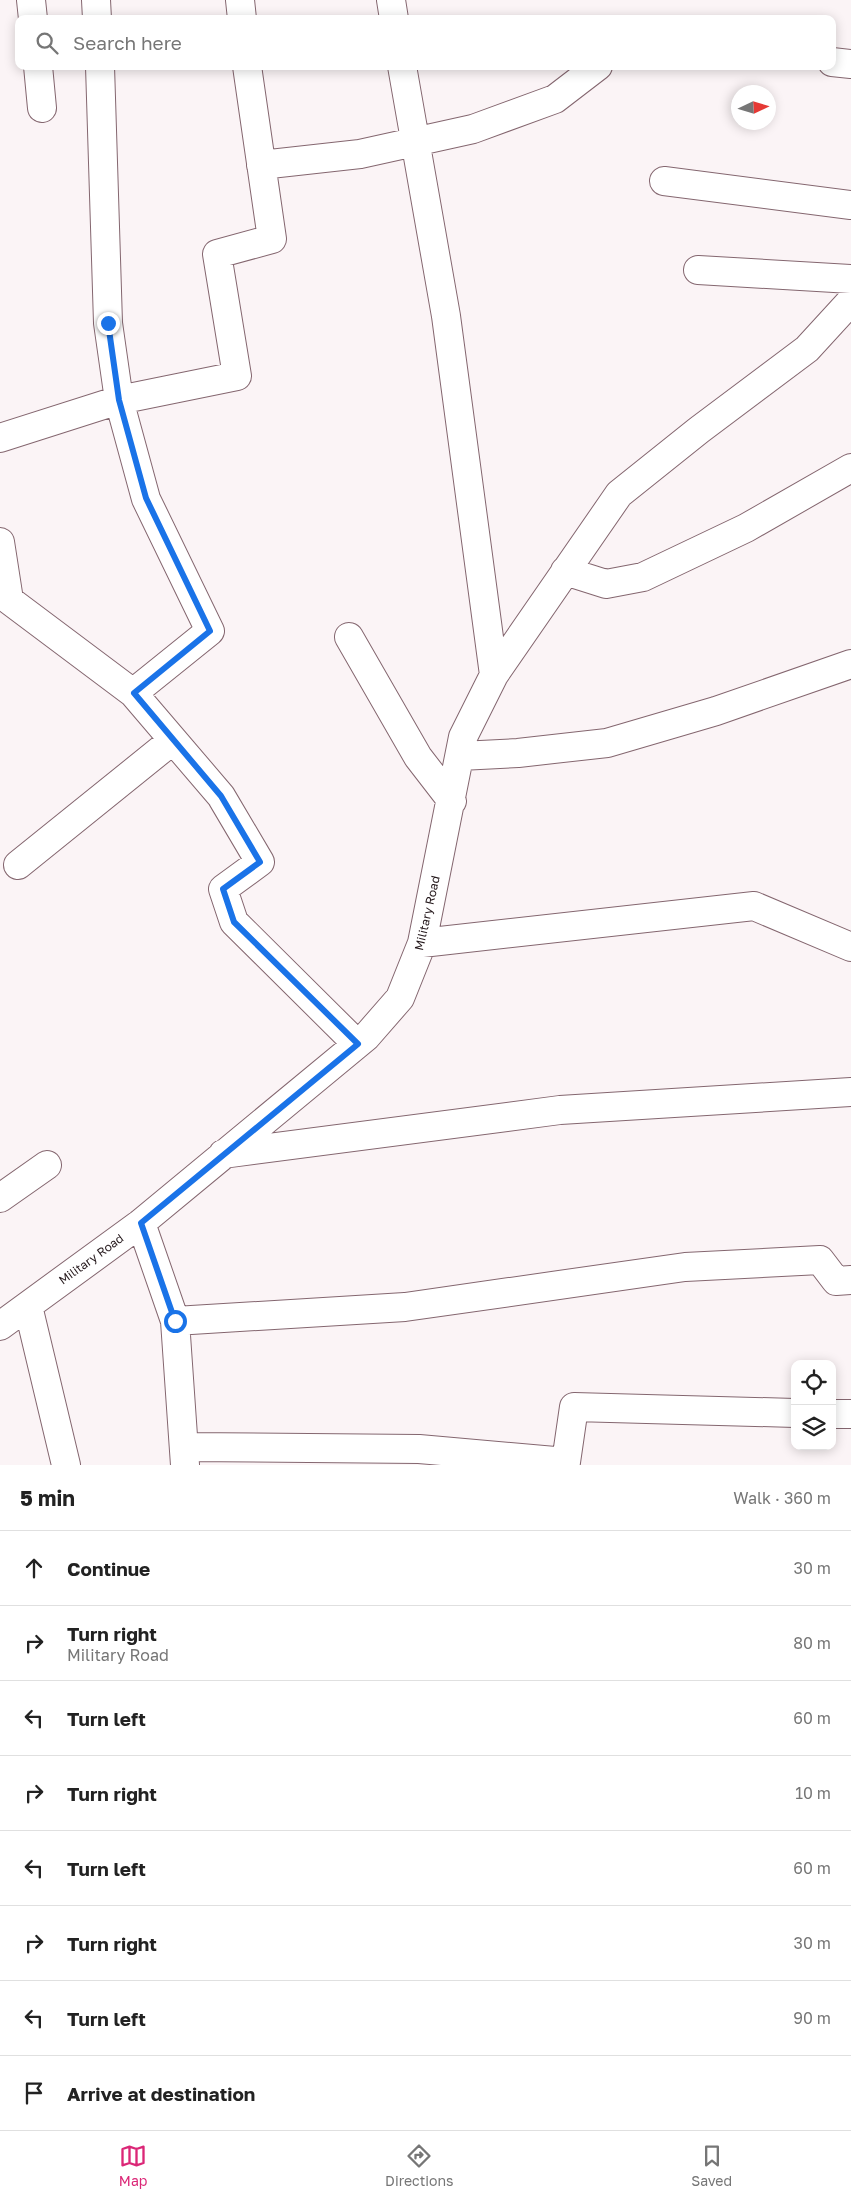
<!DOCTYPE html>
<meta charset="utf-8">
<style>
body{margin:0;font-family:"Golos Text",sans-serif;background:#f6f6f6;color:#222}
.controls{position:absolute;right:15px;bottom:15px;display:grid;overflow:hidden;border-radius:10px;box-shadow:0 2px 12px #0003}
.controls button{width:45px;height:45px;display:grid;place-items:center;padding:0;border:0;border-bottom:1px solid #e0e0e0;background:#fff;color:#222;font:25px sans-serif}
.compass{position:absolute;left:731px;top:85px;width:45px;height:45px;border-radius:50%;background:#fff;box-shadow:0 2px 12px #0003;rotate:86deg}
.stop{position:absolute;width:15px;height:15px;margin:-11px;border:4px solid #1a73e8;border-radius:50%;background:#fff}
.stop.end{background:#1a73e8;border-color:#fff;box-shadow:0 1px 5px #0008}
.list{margin:0;padding:0;list-style:none}
h2{display:flex;justify-content:space-between;align-items:center;height:65px;margin:0;padding:0 20px;font-size:21px}
h2 small{font-size:16px;font-weight:400;color:#767676}
.list li{display:grid;grid-template-columns:32px 1fr auto;gap:15px;align-items:center;box-sizing:border-box;height:75px;padding:0 20px;border-top:1px solid #e0e0e0}
.list b{display:block;font-size:19px;white-space:nowrap}
.list p{margin:0;font-size:16px;white-space:nowrap;color:#767676}
.list em{font-size:16px;font-style:normal;color:#767676}
.icon{flex:none;width:28px;height:28px;fill:none;stroke:currentColor;stroke-width:2;stroke-linecap:round;stroke-linejoin:round}
.map{position:relative;flex:none;width:851px;height:1465px;overflow:hidden}
.search{position:absolute;background:#fff;box-shadow:0 2px 12px #0003;left:15px;right:15px;top:15px;height:55px;display:flex;align-items:center;gap:12px;box-sizing:border-box;padding:0 18px;border-radius:10px;color:#767676;font-size:19px}
.sheet{height:665px;background:#fff}
nav{display:flex;justify-content:space-around;align-items:center;box-sizing:border-box;height:70px;border-top:1px solid #e0e0e0;background:#fff;font-size:14px;color:#767676}
nav a{display:grid;justify-items:center;gap:2px}
nav .on{color:#db2777}
.map>svg:first-child{display:block}
.lines{fill:none;stroke-linecap:round;stroke-linejoin:round}
.minor-casing{stroke:#84666f;stroke-width:30}
.minor{stroke:#fff;stroke-width:28}
.route{stroke:#1a73e8;stroke-width:6}
.labels{text-anchor:middle;dominant-baseline:central;stroke-width:5;stroke-linejoin:round;paint-order:stroke}
.street-label{font-size:12px;fill:#25191c;stroke:#fff}
</style>
<div class="map">
<svg width="851" height="1465" viewBox="0 0 851 1465">
<rect width="100%" height="100%" fill="#fbf4f6"/>
<g class="lines">
<g class="minor-casing">
<path id="minor" d="M31 0 33 19
M96 0 97 19
M240 0 242 19
M391 0 394 19
M832 62 851 64
M38 66 42 108
M100 66 108 323 119 400 146 499 210 631 133 693
M402 66 446 316 494 675
M261 165 360 154 473 129 555 99 598 66
M664 181 851 205
M698 270 851 279
M0 438 119 400 237 376 217 254 272 239 247 66
M0 542 9 600 133 693 221 796 260 862 223 889 234 922 357 1044
M565 571 606 584 643 577 746 528 851 468
M349 637 418 757 452 801
M460 756 518 753 607 743 716 711 851 664
M18 865 173 740
M422 943 754 906 851 947
M223 1154 560 1110 851 1092
M0 1198 47 1165
M141 1223 175 1321 185 1465
M28 1306 66 1465
M175 1321 405 1307 685 1267 820 1260 836 1281 851 1280
M0 1326 141 1223 366 1037 400 998 422 943 463 737 494 675 619 494 699 430 807 349 851 301
M832 1414H851
M184 1447 419 1449 566 1462 574 1407 795 1413"/>
</g>
<use href="#minor" class="minor"/>
</g>
<g class="lines">
<path class="route" d="M108 323 119 400 146 498 210 631 134 693 221 796 260 862 223 889 234 922 358 1044 141 1223 175 1321"/>
</g>
<g class="labels">
<g class="street-label">
<text transform="translate(427 913) rotate(-77)">Military Road</text>
<text transform="translate(91 1259) rotate(-36)">Military Road</text>
</g>
</g>
</svg>
<div class="controls">
<button><svg class="icon" aria-label="locate" viewBox="0 0 24 24"><circle cx="12" cy="12" r="6"/><path d="M12 2v4M12 18v4M2 12h4M18 12h4"/></svg></button>
<button><svg class="icon" aria-label="layers" viewBox="0 0 24 24"><path d="M12 4l9 5-9 5-9-5zM3 14l9 5 9-5"/></svg></button>
</div>
<svg class="compass" viewBox="-18 -18 36 36"><path d="M0-13l5 13h-10z" fill="#e53935"/><path d="M0 13l5-13h-10z" fill="#767676"/></svg>
<div class="stop" style="left:175px;top:1321px"></div>
<div class="stop end" style="left:108px;top:323px"></div>
<div class="search"><svg class="icon" aria-label="search" viewBox="0 0 24 24"><circle cx="10" cy="10" r="6"/><path d="M15 15l6 6"/></svg>Search here</div>
</div>
<section class="sheet">
<h2>5 min<small>Walk · 360 m</small></h2>
<ul class="list">
<li><svg class="icon" aria-label="ahead" viewBox="0 0 24 24"><path d="M12 20V5M6 11l6-6 6 6"/></svg><div><b>Continue</b></div><em>30 m</em></li>
<li><svg class="icon" aria-label="right" viewBox="0 0 24 24"><path d="M7 20v-9h11M14 6l5 5-5 5"/></svg><div><b>Turn right</b><p>Military Road</p></div><em>80 m</em></li>
<li><svg class="icon" aria-label="left" viewBox="0 0 24 24"><path d="M17 20v-9H6M10 6l-5 5 5 5"/></svg><div><b>Turn left</b></div><em>60 m</em></li>
<li><svg class="icon" aria-label="right" viewBox="0 0 24 24"><path d="M7 20v-9h11M14 6l5 5-5 5"/></svg><div><b>Turn right</b></div><em>10 m</em></li>
<li><svg class="icon" aria-label="left" viewBox="0 0 24 24"><path d="M17 20v-9H6M10 6l-5 5 5 5"/></svg><div><b>Turn left</b></div><em>60 m</em></li>
<li><svg class="icon" aria-label="right" viewBox="0 0 24 24"><path d="M7 20v-9h11M14 6l5 5-5 5"/></svg><div><b>Turn right</b></div><em>30 m</em></li>
<li><svg class="icon" aria-label="left" viewBox="0 0 24 24"><path d="M17 20v-9H6M10 6l-5 5 5 5"/></svg><div><b>Turn left</b></div><em>90 m</em></li>
<li><svg class="icon" aria-label="arrive" viewBox="0 0 24 24"><path d="M6 21V4h12l-3 4 3 4H6"/></svg><div><b>Arrive at destination</b></div></li>
</ul>
</section>
<nav>
<a class="on"><svg class="icon" aria-label="map" viewBox="0 0 24 24"><path d="M3 6l6-2 6 2 6-2v14l-6 2-6-2-6 2zM9 4v14M15 6v14"/></svg>Map</a>
<a><svg class="icon" aria-label="directions" viewBox="0 0 24 24"><path d="M12 3l9 9-9 9-9-9zM9 14v-3h6M13 9l2 2-2 2"/></svg>Directions</a>
<a><svg class="icon" aria-label="saved" viewBox="0 0 24 24"><path d="M7 4h10v16l-5-4-5 4z"/></svg>Saved</a>
</nav>
